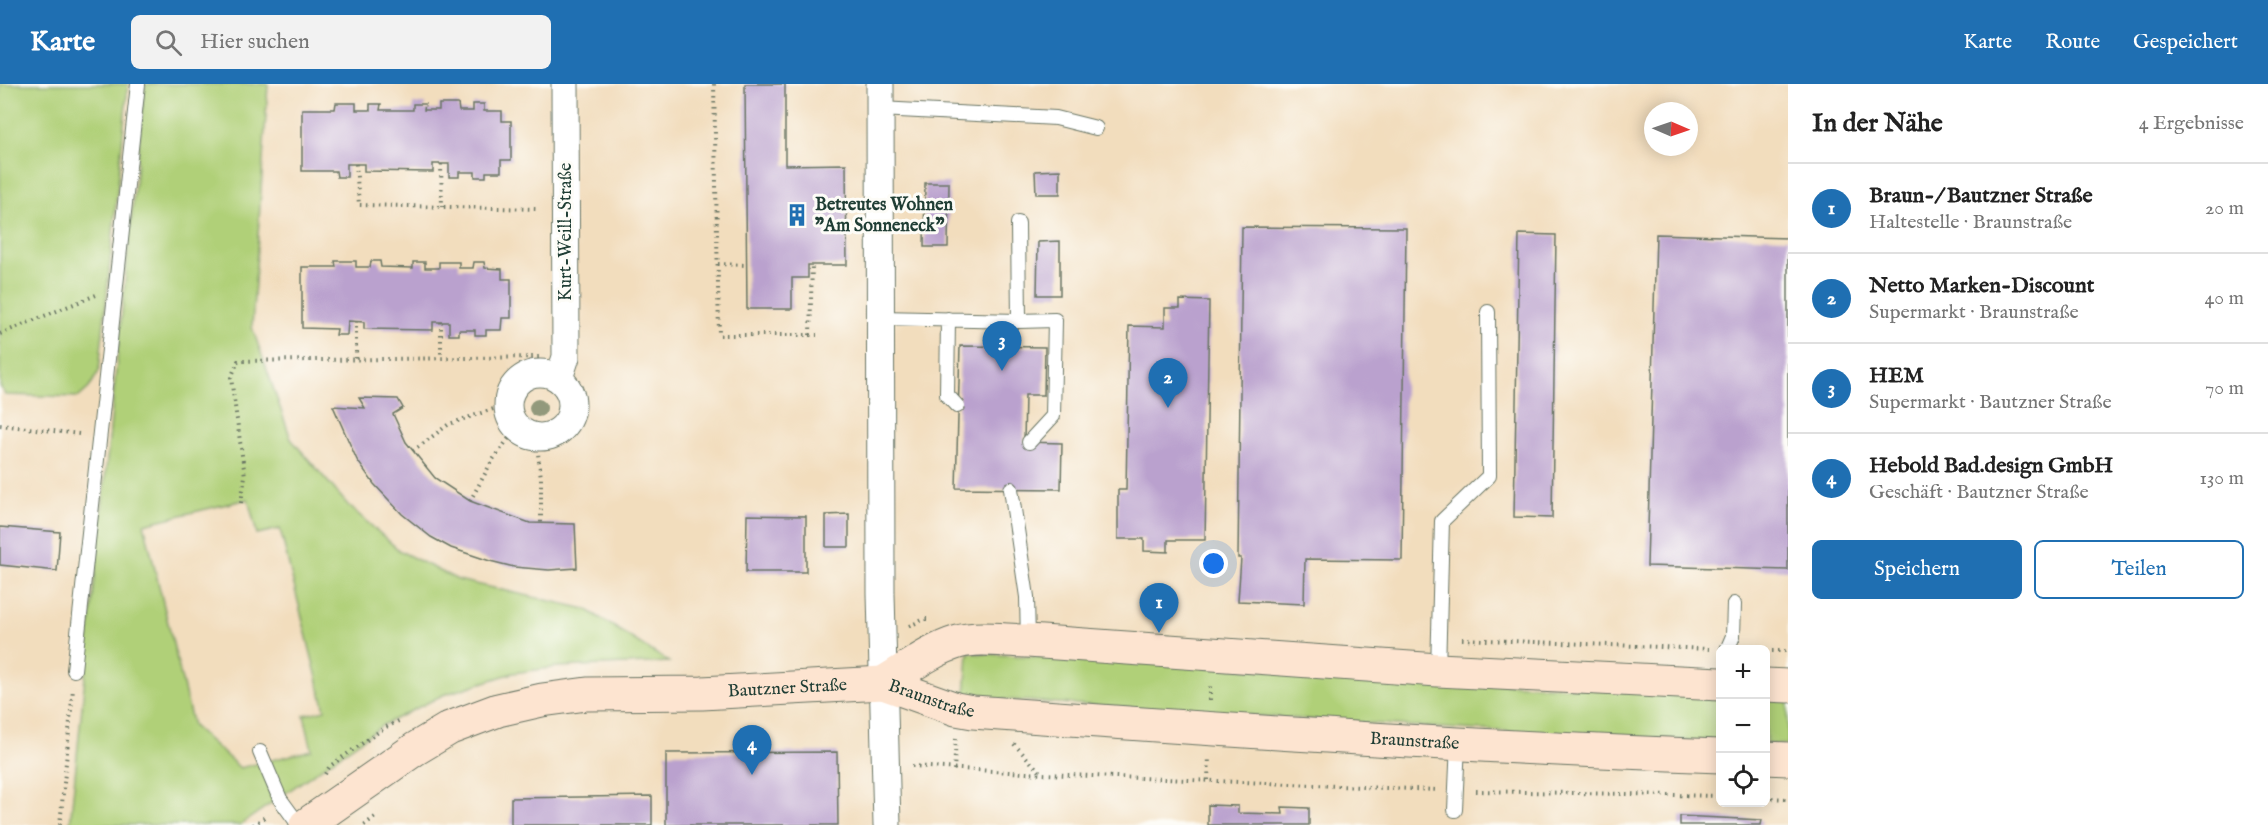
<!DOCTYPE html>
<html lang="de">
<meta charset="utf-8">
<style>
body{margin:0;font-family:"IM FELL English",serif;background:#f2f2f2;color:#222}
.controls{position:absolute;right:18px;bottom:18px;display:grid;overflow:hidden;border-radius:9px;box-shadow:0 3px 15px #0003}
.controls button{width:54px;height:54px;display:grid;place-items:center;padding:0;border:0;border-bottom:2px solid #e0e0e0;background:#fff;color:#222;font:30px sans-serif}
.compass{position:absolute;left:1644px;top:18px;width:54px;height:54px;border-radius:50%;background:#fff;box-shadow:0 3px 15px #0003;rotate:92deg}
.you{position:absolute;left:1214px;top:480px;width:21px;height:21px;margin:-15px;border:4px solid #fff;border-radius:50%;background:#1a73e8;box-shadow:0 0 0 9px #1a73e833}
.badge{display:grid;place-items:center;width:39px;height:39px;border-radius:50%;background:#1f6fb2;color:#fff;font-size:20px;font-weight:700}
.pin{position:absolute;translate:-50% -50px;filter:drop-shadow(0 2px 3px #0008)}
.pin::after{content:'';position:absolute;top:32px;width:21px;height:18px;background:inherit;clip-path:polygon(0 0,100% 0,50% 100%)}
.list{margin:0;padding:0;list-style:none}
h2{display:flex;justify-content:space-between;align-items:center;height:78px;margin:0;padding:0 24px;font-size:26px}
h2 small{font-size:20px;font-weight:400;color:#767676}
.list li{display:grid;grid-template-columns:39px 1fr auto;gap:18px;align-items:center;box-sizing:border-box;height:90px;padding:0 24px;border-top:2px solid #e0e0e0}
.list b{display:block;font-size:22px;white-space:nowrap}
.list p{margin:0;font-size:20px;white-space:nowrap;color:#767676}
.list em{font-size:20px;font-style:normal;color:#767676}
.actions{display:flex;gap:12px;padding:18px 24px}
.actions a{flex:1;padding:14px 0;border:2px solid #1f6fb2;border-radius:9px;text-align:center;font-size:21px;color:#1f6fb2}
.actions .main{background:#1f6fb2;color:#fff}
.icon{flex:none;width:33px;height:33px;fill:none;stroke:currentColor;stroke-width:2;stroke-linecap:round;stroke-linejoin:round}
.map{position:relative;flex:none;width:1788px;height:741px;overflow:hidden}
header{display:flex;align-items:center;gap:36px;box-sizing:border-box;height:84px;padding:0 30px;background:#1f6fb2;color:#fff}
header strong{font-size:28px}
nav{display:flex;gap:33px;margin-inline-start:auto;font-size:21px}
.search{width:420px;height:54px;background:#f2f2f2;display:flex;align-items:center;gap:15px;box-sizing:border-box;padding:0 21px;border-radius:9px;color:#767676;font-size:22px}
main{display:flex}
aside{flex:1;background:#fff}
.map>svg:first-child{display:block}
.green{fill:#b0d078;stroke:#688656;stroke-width:1.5;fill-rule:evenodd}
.building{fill:#baa1ce}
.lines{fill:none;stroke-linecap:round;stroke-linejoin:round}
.service-casing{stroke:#697564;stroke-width:16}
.minor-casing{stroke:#697564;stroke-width:29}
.secondary-casing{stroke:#697564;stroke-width:35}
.path{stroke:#697564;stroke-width:4;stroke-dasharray:1.5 4.5;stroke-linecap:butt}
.service{stroke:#fff;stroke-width:14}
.minor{stroke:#fff;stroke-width:27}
.secondary{stroke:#fde4d0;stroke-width:33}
.tree{fill:#92997b}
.labels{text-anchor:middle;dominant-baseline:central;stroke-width:6;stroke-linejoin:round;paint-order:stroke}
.poi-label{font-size:18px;font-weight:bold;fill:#1f3d34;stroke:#fdfcf7;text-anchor:start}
.street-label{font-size:18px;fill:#1f3d34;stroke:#fdfcf7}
</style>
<header>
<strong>Karte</strong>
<div class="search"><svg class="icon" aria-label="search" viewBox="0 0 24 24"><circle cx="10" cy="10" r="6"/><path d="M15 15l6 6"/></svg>Hier suchen</div>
<nav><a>Karte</a><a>Route</a><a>Gespeichert</a></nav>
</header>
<main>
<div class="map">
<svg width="1788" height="741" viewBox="0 0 1788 741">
<rect width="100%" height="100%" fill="#fdfcf7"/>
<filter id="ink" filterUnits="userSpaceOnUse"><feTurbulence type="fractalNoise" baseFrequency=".0167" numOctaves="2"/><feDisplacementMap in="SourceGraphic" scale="12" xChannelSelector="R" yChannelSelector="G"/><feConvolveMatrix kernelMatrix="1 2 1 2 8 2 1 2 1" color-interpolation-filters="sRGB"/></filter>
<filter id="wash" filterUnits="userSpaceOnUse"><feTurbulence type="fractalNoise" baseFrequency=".008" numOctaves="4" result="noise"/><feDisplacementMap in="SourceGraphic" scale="24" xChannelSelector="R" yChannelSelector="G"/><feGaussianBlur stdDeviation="1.35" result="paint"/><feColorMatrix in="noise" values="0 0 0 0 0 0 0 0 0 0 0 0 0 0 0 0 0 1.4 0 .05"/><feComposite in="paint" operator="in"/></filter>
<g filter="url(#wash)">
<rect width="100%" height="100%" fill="#f2ddbd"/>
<path class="green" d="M0 0H128L99 287 89 304 79 313 5 311 0 302Z
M145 0H268L252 243 291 355 348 421 400 467 458 496 586 525 669 578 558 583 513 589 443 611 383 641 240 741H70ZM248 415 257 450 280 445 325 626 304 631 312 666 240 684 193 642 144 440Z
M968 569 1720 612V658L1458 645 965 613Z
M1766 614 1788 615V661L1766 660Z"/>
<g id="blocks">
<path class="building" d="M745 0H785V81L846 80 847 181H808V194H792V225H747Z
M336 19H356V26H370V20H381L380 26H413V20H425L424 26H439V20H458L459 27H473V20H484V27H502V37H511V76H501V88H486V93H475V88H459V93H449V80H433V88L364 87V80H347V93H337L336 87H302V25H335Z
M1060 86V110H1036L1035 87Z
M925 99H949L948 163H924Z
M1242 143 1406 144 1402 476 1305 475 1304 520 1238 517 1241 474H1238Z
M1519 150 1556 151 1552 434 1514 433Z
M1656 150 1788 154V486L1647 482Z
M1060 157V211H1037L1038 158Z
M335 177H356V183H370L371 177H380L381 183 413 184V178H425V184H439V178H459V184H473L474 178H484L485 184 502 185V195H511V234H502L501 246H486V251H475V246H459V251H449V238H433V246L364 245V238L348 237 347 251H336L337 245 302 244V183H336Z
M1180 216 1209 217 1205 456H1168V468L1144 467V455H1118V406H1126L1129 242 1165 243V224H1180Z
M960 262 1045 263 1044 311H1025L1024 358 1062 359 1061 405 956 404Z
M359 314 398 315 403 324 393 330 406 358 435 394 470 417 530 439 575 440 577 484 549 486 514 483 490 477 451 464 431 453 402 430 374 400 357 376 333 322 365 324Z
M849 430V463H826V431Z
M747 431 806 432V488H746Z
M0 443 60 448 57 487 0 481Z
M837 668 838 741H666V669Z
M652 712V741H511V714Z
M1208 721 1238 722V729L1283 730 1282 723 1309 724V741H1208Z
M1680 732 1762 736 1761 741H1680Z"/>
</g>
</g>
<g filter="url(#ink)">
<use href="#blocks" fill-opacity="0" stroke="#697564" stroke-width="1.5"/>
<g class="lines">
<g class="service-casing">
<path id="service" d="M880 25 1056 34 1096 44
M880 234 1019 237 1018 139
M948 235 947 311 957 322
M1019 237 1055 236 1053 332 1029 358
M1011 405 1027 513 1028 557
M1727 566 1733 552 1734 520
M74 586 138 0
M1438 586 1442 437 1489 392 1488 228
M260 668 280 715 299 741
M1455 726 1458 659"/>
</g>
<g class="minor-casing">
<path id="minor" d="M880 0 881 510 887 741
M508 321a32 32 0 1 1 64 0a32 32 0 1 1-64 0Z
M559 294 566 273 565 0"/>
</g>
<g class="secondary-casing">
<g id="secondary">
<path d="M883 599C907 585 931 566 958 558 979 552 1006 557 1028 557L1438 586 1720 600"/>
<path d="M1766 601 1788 602"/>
<path d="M1766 674 1788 675"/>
<path id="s1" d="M306 741 415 665 450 644 498 626 542 616 587 610 702 609 883 599 956 625 973 628C1222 646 1471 663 1720 672"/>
</g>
</g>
<path class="path" d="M714 0 719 251H817
M356 80 359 121 539 125
M441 80 442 123
M718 180 747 181
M356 237V276
M441 238V274
M0 250 96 211
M810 251 812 181
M0 341 80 350
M536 353 541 394V440
M413 367 449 340 508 320
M470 417 492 377 517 343
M241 419 245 392 231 294 238 277 540 273
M909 542 925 535H930
M1462 555 1709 565
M1766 567H1788
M1210 616V600
M1014 660 1042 690
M912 682 1042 690 1438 706
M954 686 956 655
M325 690 330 682 384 644 401 636
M1208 696 1209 673
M1476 707 1720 712
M1766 714 1788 715
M60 741 73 605
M253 741 268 731
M364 741 378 731"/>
<use href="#service" class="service"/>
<use href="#minor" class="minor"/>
<use href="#secondary" class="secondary"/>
</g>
<circle class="tree" cx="538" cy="324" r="9"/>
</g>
<defs>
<g id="building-bare" transform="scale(1.8)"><path d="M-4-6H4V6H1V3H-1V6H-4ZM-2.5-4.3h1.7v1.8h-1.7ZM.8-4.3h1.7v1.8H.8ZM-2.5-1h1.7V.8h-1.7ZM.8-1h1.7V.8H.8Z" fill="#1f6fb2" stroke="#fdfcf7" stroke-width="2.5" paint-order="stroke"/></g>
</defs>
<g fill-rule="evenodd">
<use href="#building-bare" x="797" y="131"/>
</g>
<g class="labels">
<g class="poi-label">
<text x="815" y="121">Betreutes Wohnen<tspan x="815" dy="21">"Am Sonneneck"</tspan></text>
</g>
<g class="street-label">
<text transform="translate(566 148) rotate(-90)">Kurt-Weill-Straße</text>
<text stroke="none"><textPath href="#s1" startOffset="516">Bautzner Straße</textPath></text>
<text stroke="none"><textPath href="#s1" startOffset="663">Braunstraße</textPath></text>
<text stroke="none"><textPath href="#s1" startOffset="1149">Braunstraße</textPath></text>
</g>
</g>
</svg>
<div class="controls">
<button>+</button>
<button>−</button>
<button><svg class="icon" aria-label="locate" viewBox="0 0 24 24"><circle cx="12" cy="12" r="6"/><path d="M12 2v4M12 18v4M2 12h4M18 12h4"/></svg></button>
</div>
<svg class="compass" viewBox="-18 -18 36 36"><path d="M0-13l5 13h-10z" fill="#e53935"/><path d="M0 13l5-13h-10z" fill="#767676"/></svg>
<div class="you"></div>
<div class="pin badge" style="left:1159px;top:549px">1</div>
<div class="pin badge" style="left:1168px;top:324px">2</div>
<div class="pin badge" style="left:1002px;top:287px">3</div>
<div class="pin badge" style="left:752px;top:691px">4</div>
</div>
<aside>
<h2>In der Nähe<small>4 Ergebnisse</small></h2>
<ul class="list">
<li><span class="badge">1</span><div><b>Braun-/ Bautzner Straße</b><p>Haltestelle · Braunstraße</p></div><em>20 m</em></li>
<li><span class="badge">2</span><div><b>Netto Marken-Discount</b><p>Supermarkt · Braunstraße</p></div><em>40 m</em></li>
<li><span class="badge">3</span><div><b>HEM</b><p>Supermarkt · Bautzner Straße</p></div><em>70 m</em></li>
<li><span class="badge">4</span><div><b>Hebold Bad.design GmbH</b><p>Geschäft · Bautzner Straße</p></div><em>130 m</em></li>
</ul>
<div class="actions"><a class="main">Speichern</a><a>Teilen</a></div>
</aside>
</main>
